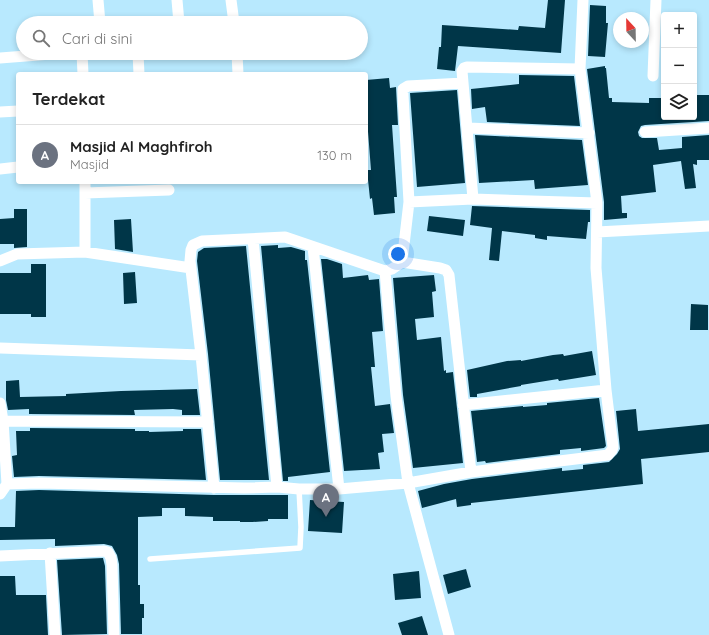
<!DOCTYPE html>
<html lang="id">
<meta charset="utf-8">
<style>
body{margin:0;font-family:Quicksand,sans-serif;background:#f2f2f2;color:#222}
.controls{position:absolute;right:12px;top:12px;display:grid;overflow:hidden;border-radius:4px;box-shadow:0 2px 6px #0003}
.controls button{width:36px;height:36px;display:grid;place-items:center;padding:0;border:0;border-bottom:1px solid #e0e0e0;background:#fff;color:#222;font:20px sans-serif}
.compass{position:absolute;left:613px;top:12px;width:36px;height:36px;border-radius:50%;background:#fff;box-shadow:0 2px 6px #0003;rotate:338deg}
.you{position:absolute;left:398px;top:254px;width:14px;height:14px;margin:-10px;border:3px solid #fff;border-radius:50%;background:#1a73e8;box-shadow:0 0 0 6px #1a73e833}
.badge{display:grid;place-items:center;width:26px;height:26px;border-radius:50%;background:#ea580c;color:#fff;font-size:13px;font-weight:700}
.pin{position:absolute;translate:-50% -33px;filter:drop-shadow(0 1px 2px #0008)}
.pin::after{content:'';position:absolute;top:21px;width:14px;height:12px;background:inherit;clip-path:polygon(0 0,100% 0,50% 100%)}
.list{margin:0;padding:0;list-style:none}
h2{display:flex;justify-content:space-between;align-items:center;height:52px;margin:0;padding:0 16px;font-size:17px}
h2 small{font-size:13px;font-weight:400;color:#767676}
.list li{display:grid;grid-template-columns:26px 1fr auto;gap:12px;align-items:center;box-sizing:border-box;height:60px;padding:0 16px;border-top:1px solid #e0e0e0}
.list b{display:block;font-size:15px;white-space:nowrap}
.list p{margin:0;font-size:13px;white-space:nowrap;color:#767676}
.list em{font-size:13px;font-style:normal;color:#767676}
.icon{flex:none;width:22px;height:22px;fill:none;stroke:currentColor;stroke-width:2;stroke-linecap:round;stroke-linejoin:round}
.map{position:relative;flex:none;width:709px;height:635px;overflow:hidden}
.search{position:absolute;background:#fff;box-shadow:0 2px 6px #0003;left:16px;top:16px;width:352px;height:44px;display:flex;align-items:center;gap:10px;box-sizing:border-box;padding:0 14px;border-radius:22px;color:#767676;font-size:15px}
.panel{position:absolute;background:#fff;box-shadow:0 2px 6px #0003;left:16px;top:72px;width:352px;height:112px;border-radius:4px}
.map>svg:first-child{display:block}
.building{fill:#003648}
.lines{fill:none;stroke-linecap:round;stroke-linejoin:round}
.lane{stroke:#fff;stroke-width:5.5}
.street{stroke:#fff;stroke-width:11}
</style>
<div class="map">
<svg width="709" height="635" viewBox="0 0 709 635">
<rect width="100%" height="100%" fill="#b8e9fe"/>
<path class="building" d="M548 0H565L561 53 458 46 455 71 437 69 439 47H441L442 25 518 30 519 26 545 28Z
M590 5 606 6V23H608L605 57 588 56Z
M605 66V68H606L609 98H612V102L649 103V98H664V117H695L696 95H709V121L645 125 641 126 638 132 639 136 642 138H657L659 150 682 148V137L709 135V160H697V165L693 164 696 188 685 189 681 161 653 165 656 192 621 196 622 213H627V218L604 220V202L587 69Z
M519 75 574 76 580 126 487 122 485 107 472 109 471 89 519 84Z
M389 78 390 88 396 87 398 125H392L397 197H394L395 213 374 215 372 198 370 199 367 170H371L366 106V80Z
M457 90 465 183 417 187 410 93Z
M475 135 582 140 588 185 535 189 534 180 479 183Z
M472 206 590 210V222H588L586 239 547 236V240L535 238V235L502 231 499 261 489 260 492 228 470 225Z
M14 209H27V247L14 248V244H0V219L14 218Z
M429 216 465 220 463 236 427 231Z
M131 219 133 252 115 249 114 220Z
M278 245V248L291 247 305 251V260H307L330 472 288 477V481H283L261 246Z
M246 246 269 480H220L208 354 197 261 198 252 204 248Z
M321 259H327L342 264 343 278 368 275 369 280 379 279 383 331 372 332 375 367H371L375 406 390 404 394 433 382 434 384 452 378 453 380 469 344 471Z
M31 264H46V317H31V314H0V273H31Z
M135 272 137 303 124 304 123 273Z
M434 275 436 291 432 292 434 317 415 319 417 340 441 337 444 371 446 370V373L453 372 463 463 413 468 403 395 393 278Z
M691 304 708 305V330H690Z
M592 351 596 375 559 381 558 379 521 385V386L477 394V397H470L467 370 507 361 521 360V361L553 355 563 354 564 356Z
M19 380 20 397 66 396V394L121 391 197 389 200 415H182V410L173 409 134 410 135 415 29 414V409L8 410 6 400V381Z
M599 398 606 446 604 448 581 451V448L560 450V454L486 463 485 461 477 462 471 411 523 406V407L547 405V403Z
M636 409 638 431 709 424V452L641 459 643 484 471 503V505L457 507 456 499 422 508 418 491 444 484 472 479 562 468V471L583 469V465L609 462 617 454 620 449 616 411Z
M30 428 135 429V431H149V432L183 431V429H201L206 480 39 476 14 477 12 456 17 455 16 431H30Z
M39 490 214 495H288V519H268V521L252 522H240V521H213V517L185 516V508H162V516L138 517V585H140V604H144V618H142V634H121L119 564 117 555 112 546 104 544 55 546V539L0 540V527H15L16 491Z
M310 500 344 502 342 533 308 531Z
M103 558 105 566 107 634 62 635 57 560Z
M466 569 471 587 448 594 443 575Z
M419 571 421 598 395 600 393 574Z
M0 576H15L16 595H46L48 635H0Z
M422 616 428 635H402L398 623Z"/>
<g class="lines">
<path class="lane" d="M150 559 300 548 301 527 299 489"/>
<path class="street" d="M98 0 100 23
M177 0 179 23
M231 0 234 23
M82 53 83 74
M138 53 139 74
M237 53 238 74
M0 58 64 53
M653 76 656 0
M0 112 18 111
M468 128 589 133
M645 132 709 128
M0 169 18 167
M85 182V252
M85 193 169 190
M473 199 462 71 464 68 467 67 580 69
M409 202 473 199 597 203
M597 232 709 226
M253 239 277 487
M313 247 339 489
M0 261 17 254 85 252 191 268
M402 262 440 268 446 270 449 275 471 472
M0 348 201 355
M0 403 3 421
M463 405 606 390
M7 484 3 421 208 422
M214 488 201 355 190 261 191 250 193 245 202 241 285 237 385 271
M0 494 7 484 39 483 244 488 277 487 299 489H339L408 483 471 472 608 455 612 450 613 447 606 390 596 268 597 203 580 69 583 0
M50 553 55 635
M0 556 104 551 108 552 111 558 112 565 114 635
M449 635 408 483 396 396 385 271 392 269 402 262 409 202 403 95V89L408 86 463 83"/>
</g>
</svg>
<div class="controls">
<button>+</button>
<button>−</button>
<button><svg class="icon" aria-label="layers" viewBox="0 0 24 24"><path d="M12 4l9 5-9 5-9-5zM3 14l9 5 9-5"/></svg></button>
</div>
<svg class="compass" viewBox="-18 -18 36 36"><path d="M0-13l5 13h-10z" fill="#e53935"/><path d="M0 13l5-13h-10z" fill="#767676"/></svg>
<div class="you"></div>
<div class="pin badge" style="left:326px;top:517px;background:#6b7280">A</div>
<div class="search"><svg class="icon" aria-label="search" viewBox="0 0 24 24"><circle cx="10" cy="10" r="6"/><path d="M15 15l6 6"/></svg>Cari di sini</div>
<section class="panel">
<h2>Terdekat<small></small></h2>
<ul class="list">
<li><span class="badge" style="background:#6b7280">A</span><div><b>Masjid Al Maghfiroh</b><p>Masjid</p></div><em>130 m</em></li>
</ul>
</section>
</div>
